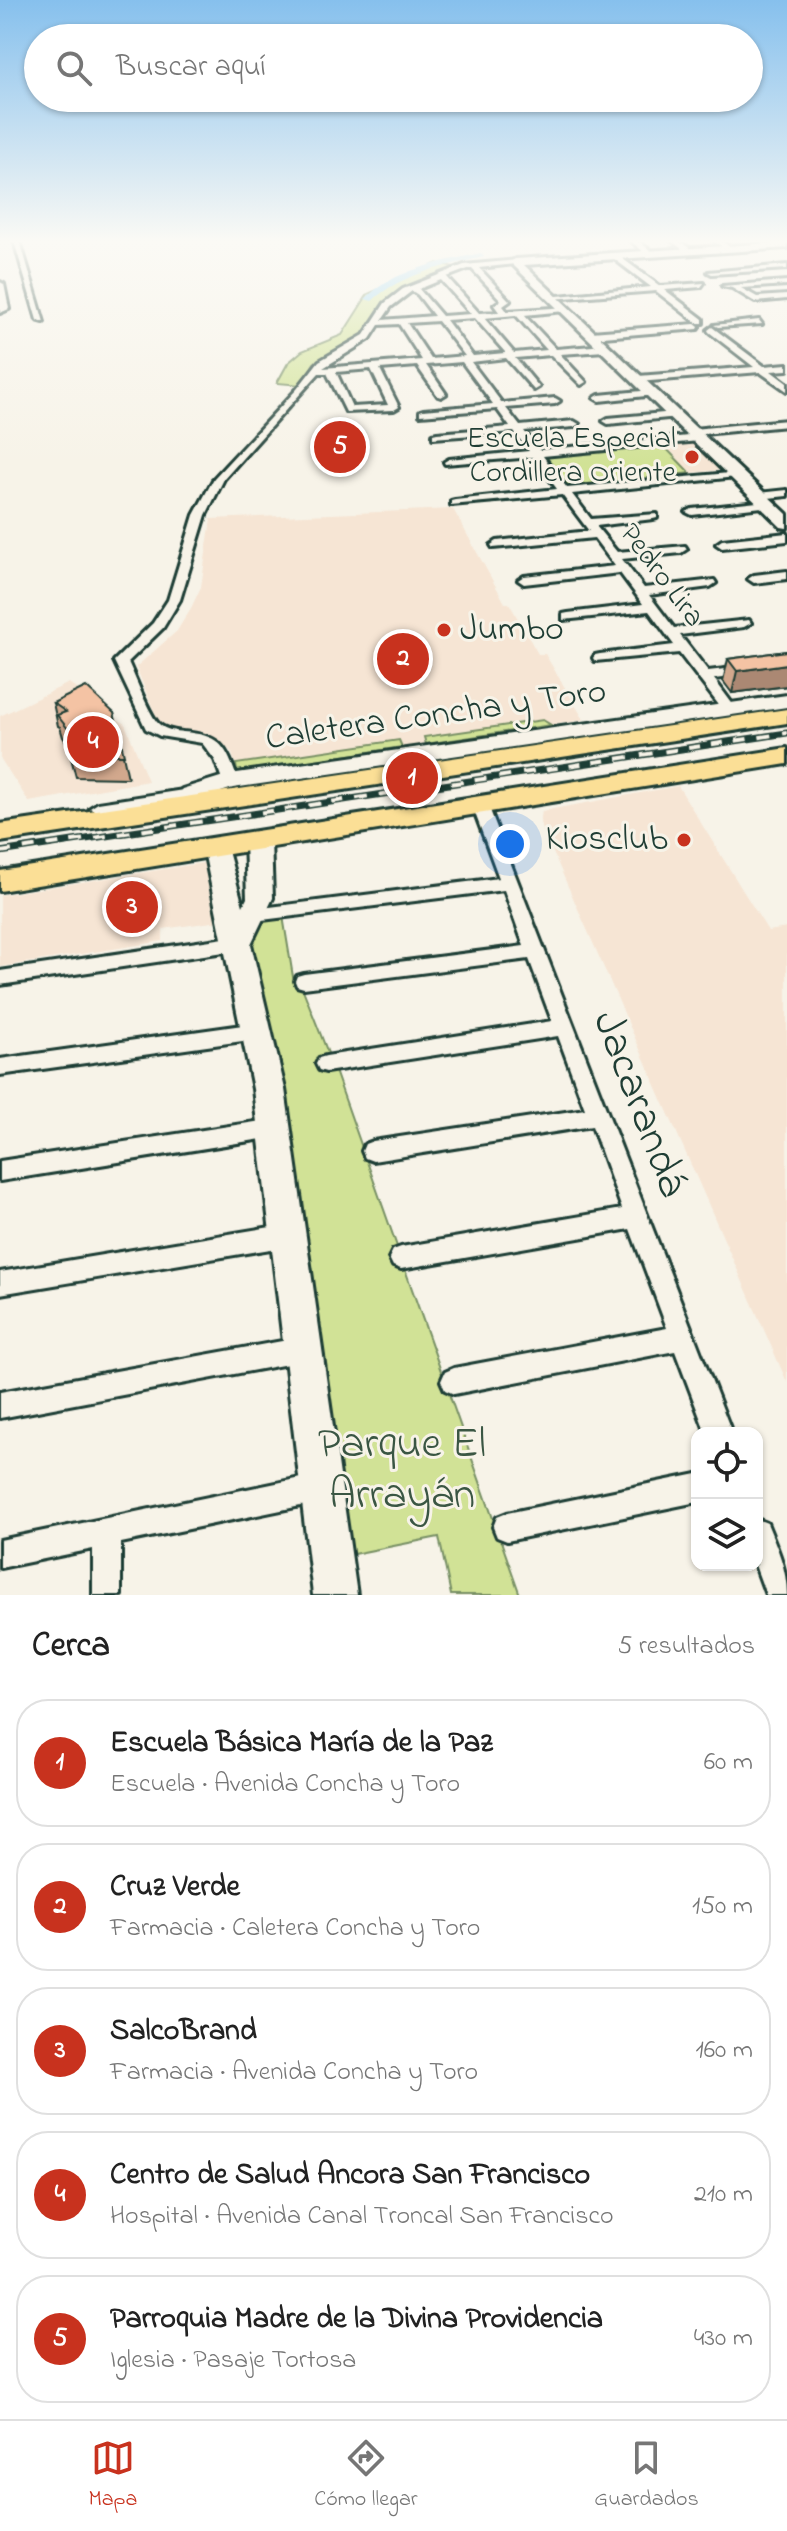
<!DOCTYPE html>
<html lang="es">
<meta charset="utf-8">
<style>
body{margin:0;font-family:"Indie Flower",sans-serif;background:#f6f6f6;color:#222}
.controls{position:absolute;right:24px;bottom:24px;display:grid;overflow:hidden;border-radius:16px;box-shadow:0 2px 6px #0004}
.controls button{width:72px;height:72px;display:grid;place-items:center;padding:0;border:0;border-bottom:2px solid #e0e0e0;background:#fff;color:#222;font:40px sans-serif}
.you{position:absolute;left:510px;top:844px;width:28px;height:28px;margin:-20px;border:6px solid #fff;border-radius:50%;background:#1a73e8;box-shadow:0 0 0 12px #1a73e833}
.badge{display:grid;place-items:center;width:52px;height:52px;border-radius:50%;background:#c8321e;color:#fff;font-size:26px;font-weight:700}
.pin{position:absolute;translate:-50% -50%;border:4px solid #fff;box-shadow:0 2px 8px #0006}
.list{margin:0;padding:0;list-style:none}
h2{display:flex;justify-content:space-between;align-items:center;height:104px;margin:0;padding:0 32px;font-size:34px}
h2 small{font-size:26px;font-weight:400;color:#767676}
.list li{display:grid;grid-template-columns:52px 1fr auto;gap:24px;align-items:center;box-sizing:border-box;height:128px;margin:0 16px 16px;padding:0 16px;border:2px solid #e0e0e0;border-radius:32px}
.list b{display:block;font-size:30px;white-space:nowrap}
.list p{margin:0;font-size:26px;white-space:nowrap;color:#767676}
.list em{font-size:26px;font-style:normal;color:#767676}
.icon{flex:none;width:44px;height:44px;fill:none;stroke:currentColor;stroke-width:2;stroke-linecap:round;stroke-linejoin:round}
.map{position:relative;flex:none;width:787px;height:1595px;overflow:hidden}
.search{position:absolute;background:#fff;box-shadow:0 2px 6px #0004;left:24px;right:24px;top:24px;height:88px;display:flex;align-items:center;gap:20px;box-sizing:border-box;padding:0 28px;border-radius:44px;color:#767676;font-size:30px}
.sheet{height:824px;background:#fff}
nav{display:flex;justify-content:space-around;align-items:center;box-sizing:border-box;height:112px;border-top:2px solid #e0e0e0;background:#fff;font-size:22px;color:#767676}
nav a{display:grid;justify-items:center;gap:4px}
nav .on{color:#c8321e}
.map>svg:first-child{display:block}
.built{fill:#f6e5d4}
.green{fill:#d1e296;stroke:#789065;stroke-width:2}
.lines{fill:none;stroke-linecap:round;stroke-linejoin:round}
.canal{fill:#93d3f4;fill-rule:evenodd}
.street-casing{stroke:#1f3d34;stroke-width:6}
.secondary-casing{stroke:#1f3d34;stroke-width:6}
.primary-casing{stroke:#1f3d34;stroke-width:6}
.street{fill:#f7f3e8;fill-rule:evenodd}
.secondary{fill:#f7f3e8;fill-rule:evenodd}
.primary{fill:#fbdf96;fill-rule:evenodd}
.rail-casing{stroke:#1f3d34;stroke-width:7}
.rail{stroke:#f7f3e8;stroke-width:4;stroke-dasharray:12;stroke-linecap:butt}
.wall{fill:#d2a88d;stroke:#1f3d34;stroke-width:2}
.shaded-wall{fill:#ab8873;stroke:#1f3d34;stroke-width:2}
.building{fill:#f4c3a4;stroke:#1f3d34;stroke-width:2}
.poi-dot{fill:#c8321e;stroke:#f7f3e8;stroke-width:3}
.labels{text-anchor:middle;dominant-baseline:central;stroke-width:6;stroke-linejoin:round;paint-order:stroke}
.far-poi-label{font-size:30px;fill:#1f3d34;stroke:#f7f3e8;text-anchor:end}
.far-street-label{font-size:30px;fill:#1f3d34;stroke:#f7f3e8}
.poi-label{font-size:36px;fill:#1f3d34;stroke:#f7f3e8;text-anchor:start}
.street-label{font-size:36px;fill:#1f3d34;stroke:#f7f3e8}
.near-street-label{font-size:44px;fill:#1f3d34;stroke:#f7f3e8}
.near-park-label{font-size:44px;fill:#3a5643;stroke:#f7f3e8}
</style>
<div class="map">
<svg width="787" height="1595" viewBox="0 0 787 1595">
<rect width="100%" height="100%" fill="#f7f3e8"/>
<filter id="ink" filterUnits="userSpaceOnUse"><feTurbulence type="fractalNoise" baseFrequency=".0125" numOctaves="2"/><feDisplacementMap in="SourceGraphic" scale="16" xChannelSelector="R" yChannelSelector="G"/><feConvolveMatrix kernelMatrix="1 2 1 2 8 2 1 2 1" color-interpolation-filters="sRGB"/></filter>
<g filter="url(#ink)">
<path class="built" d="M693 441 722 470 690 473 662 444Z
M453 509 505 603H509L538 654H545L584 720 237 772 232 753 219 740 201 734 166 730 159 724 136 667 177 631 191 608 201 587 211 519Z
M69 683 125 724 148 781 29 802 0 758V716Z
M678 786 768 931 787 928V1382L540 823 542 811Z
M209 862 219 921 163 929V941L0 967V895Z"/>
<path class="green" d="M437 263 459 268 385 301 365 333 314 363 301 385 277 383 288 363 302 351 342 335 368 294Z
M662 444 690 473 569 488 545 455Z
M543 720 551 725 426 744 424 737Z
M399 740 402 747 237 772 236 764Z
M283 916 294 983 296 988 302 987 335 1071 520 1595H451L439 1537 343 1556 247 930 263 918Z"/>
<g class="lines">
<path class="canal" d="M481 253 484 257C445 266 402 273 372 301L365 299C394 269 442 262 481 253Z"/>
<g class="street-casing">
<path id="street" d="M14 241H20L44 322 37 320Z
M631 241H638L654 253 647 255Z
M672 241H679L694 251 687 253Z
M714 241H721L733 249 727 250Z
M616 254 660 286 704 283 701 287 665 290 703 319V323H697L656 291 551 299 547 297 651 287 613 258Z
M518 260 515 264 479 268 510 301 503 306 507 311 568 307 565 311 524 315 556 349 605 345 609 348 605 351 560 354 586 382 581 385 551 355 515 358 539 387 534 390 506 358 471 362 502 403 555 398 560 401 555 404 506 408 520 426 574 421 579 424 574 427 524 431 539 450 699 435 704 438 699 441 543 456 567 488 740 472V476L736 477 572 494 591 519 657 514V518L653 519 596 526 617 552 685 546 687 549 681 553 622 559 644 588 714 580 716 583 710 587 649 595 674 628 749 620 751 623 744 627 680 635 708 671 787 662V670L714 679 737 710 730 714 725 713 679 653 595 661 593 658 595 655 600 654 674 645 649 611 563 620V614L568 613 643 604 620 573 524 584 518 580 524 576 615 566 594 538 493 548 491 545 497 541 589 531 562 495 451 505V501L455 500 557 489 533 457 445 464 444 462 449 459 529 451 514 432 433 438V434L437 433 510 427 497 409 420 415V411L423 410 493 404 462 362 426 365 446 394 441 397 438 396 417 366 380 369 399 407 394 410 346 412 327 373H319L224 479 206 515 180 600 163 628 128 662C134 674 150 717 159 724 165 730 175 731 183 732 221 735 226 746 238 781L236 785H224L215 760 202 743 160 736 146 729 114 661 153 623 168 600 194 515 214 478 297 389 319 361 364 335 385 303 403 289 464 265ZM468 269H472L501 300 494 305 499 312 479 313 447 277ZM441 280 471 314 442 316 419 289ZM412 291 418 295 434 316 382 320 391 307ZM516 315 547 350 514 353 484 318ZM475 318 505 352V353L473 356 446 320ZM438 321 465 356 431 359 407 323ZM399 324 422 360 323 368 370 339 379 325ZM371 369 388 405 352 407 336 372Z
M787 265V269L712 274 708 272Z
M787 281V285L741 288 757 297 787 295V299L755 302 732 288 722 286Z
M0 282 4 284 9 309 0 313Z
M759 320 762 324 718 327 714 325Z
M695 324 699 327 698 329 591 338 587 335 591 332Z
M712 327 764 366 787 364V370L771 371 787 383V391L760 372 638 382 633 379 638 376 754 367 709 332 708 330Z
M652 390 655 391V395L599 401 594 398 599 395Z
M675 412 678 413V417L608 424 603 421 608 418Z
M787 420V426L693 435 688 432 693 429Z
M787 490V496L759 499 753 496 759 493Z
M767 501 771 502V506L692 515 686 512 692 509Z
M787 533V541L722 548 716 544 722 540Z
M787 571V579L754 583 748 579 754 575Z
M190 789 196 790 198 794 196 798 98 813 90 808 98 803Z
M480 800 488 805 732 1433H706L675 1351 454 1394 445 1390 441 1381 445 1372 454 1368 667 1328 630 1229 401 1269 393 1266 389 1258 393 1250 401 1247 622 1209 592 1126 373 1161 365 1158 362 1151 365 1144 373 1141 585 1109 558 1036 326 1072 319 1070 316 1064 319 1058 326 1056 552 1021 529 959 304 988 297 986 295 981 297 976 304 974 524 946 504 890 254 921 248 920 245 915 248 910 254 909 499 878 472 805Z
M238 936 244 938 247 943 244 948 238 950 0 985V971Z
M257 1023 264 1025 267 1031 264 1037 257 1039 0 1075V1059Z
M275 1119 283 1122 286 1128 283 1134 275 1137 0 1181V1161Z
M289 1224 297 1227 301 1235 297 1243 289 1246 0 1294V1272Z
M304 1337 313 1340 316 1349 313 1358 304 1361 0 1418V1392Z
M320 1474 330 1478 334 1488 330 1498 320 1502 121 1543V1595H93V1549L0 1568V1540Z
M697 1474V1502L507 1541 497 1537 493 1527 497 1517 507 1513Z
M757 1519 767 1523C777 1547 787 1569 787 1595H766L755 1565H757Z"/>
</g>
<g class="secondary-casing">
<path id="secondary" d="M787 242V248L524 265 787 514V528L781 527 510 262 515 259Z
M787 695V707L233 788 190 802 182 799 178 794 182 789 230 774Z
M258 832 267 834 271 840 273 898 251 944 285 1089 357 1595H313L253 1089 203 846 207 840 216 838 225 840 243 906 247 898 245 840 249 834Z"/>
</g>
<g class="primary-casing">
<path id="primary" d="M787 709V723L0 842V824Z
M787 748V764L0 891V871Z"/>
</g>
<use href="#street" class="street"/>
<use href="#secondary" class="secondary"/>
<use href="#primary" class="primary"/>
<g class="rail-casing">
<path id="rail" d="M0 852 787 733"/>
</g>
<use href="#rail" class="rail"/>
</g>
<path class="wall" d="M787 651V686L732 693 723 681 728 659Z
M53 703 114 713 128 778 76 777 70 754 71 749 63 737 60 727 58 726Z"/>
<path class="shaded-wall" d="M787 664V686L732 693 737 671Z"/>
<path class="building" d="M787 651V664L737 671 728 659Z
M86 687 114 713 124 755 70 754 72 734 57 715 66 712 53 703Z"/>
</g>
<linearGradient id="sky" x2="0" y2="1"><stop stop-color="#86c0ed"/><stop offset="0.52" stop-color="#fbfaf5"/><stop offset="1" stop-color="#fbfaf5" stop-opacity="0"/></linearGradient>
<rect width="787" height="464" fill="url(#sky)"/>
<g class="poi-dot">
<circle cx="692" cy="457" r="8"/>
<circle cx="444" cy="630" r="8"/>
<circle cx="684" cy="840" r="8"/>
</g>
<g class="labels">
<g class="far-poi-label">
<text x="676" y="440">Escuela Especial<tspan x="676" dy="34">Cordillera Oriente</tspan></text>
</g>
<g class="far-street-label">
<text transform="translate(661 576) rotate(53)">Pedro Lira</text>
</g>
<g class="poi-label">
<text x="460" y="630">Jumbo</text>
<text x="668" y="840" text-anchor="end">Kiosclub</text>
</g>
<g class="street-label">
<text transform="translate(436 716) rotate(-8)">Caletera Concha y Toro</text>
</g>
<g class="near-street-label">
<text transform="translate(639 1104) rotate(69)">Jacarandá</text>
</g>
<g class="near-park-label">
<text x="402" y="1445">Parque El<tspan x="402" dy="51">Arrayán</tspan></text>
</g>
</g>
</svg>
<div class="controls">
<button><svg class="icon" aria-label="locate" viewBox="0 0 24 24"><circle cx="12" cy="12" r="6"/><path d="M12 2v4M12 18v4M2 12h4M18 12h4"/></svg></button>
<button><svg class="icon" aria-label="layers" viewBox="0 0 24 24"><path d="M12 4l9 5-9 5-9-5zM3 14l9 5 9-5"/></svg></button>
</div>
<div class="you"></div>
<div class="pin badge" style="left:412px;top:778px">1</div>
<div class="pin badge" style="left:403px;top:659px">2</div>
<div class="pin badge" style="left:132px;top:907px">3</div>
<div class="pin badge" style="left:93px;top:742px">4</div>
<div class="pin badge" style="left:340px;top:447px">5</div>
<div class="search"><svg class="icon" aria-label="search" viewBox="0 0 24 24"><circle cx="10" cy="10" r="6"/><path d="M15 15l6 6"/></svg>Buscar aquí</div>
</div>
<section class="sheet">
<h2>Cerca<small>5 resultados</small></h2>
<ul class="list">
<li><span class="badge">1</span><div><b>Escuela Básica María de la Paz</b><p>Escuela · Avenida Concha y Toro</p></div><em>60 m</em></li>
<li><span class="badge">2</span><div><b>Cruz Verde</b><p>Farmacia · Caletera Concha y Toro</p></div><em>150 m</em></li>
<li><span class="badge">3</span><div><b>SalcoBrand</b><p>Farmacia · Avenida Concha y Toro</p></div><em>160 m</em></li>
<li><span class="badge">4</span><div><b>Centro de Salud Ancora San Francisco</b><p>Hospital · Avenida Canal Troncal San Francisco</p></div><em>210 m</em></li>
<li><span class="badge">5</span><div><b>Parroquia Madre de la Divina Providencia</b><p>Iglesia · Pasaje Tortosa</p></div><em>430 m</em></li>
</ul>
</section>
<nav>
<a class="on"><svg class="icon" aria-label="map" viewBox="0 0 24 24"><path d="M3 6l6-2 6 2 6-2v14l-6 2-6-2-6 2zM9 4v14M15 6v14"/></svg>Mapa</a>
<a><svg class="icon" aria-label="directions" viewBox="0 0 24 24"><path d="M12 3l9 9-9 9-9-9zM9 14v-3h6M13 9l2 2-2 2"/></svg>Cómo llegar</a>
<a><svg class="icon" aria-label="saved" viewBox="0 0 24 24"><path d="M7 4h10v16l-5-4-5 4z"/></svg>Guardados</a>
</nav>
